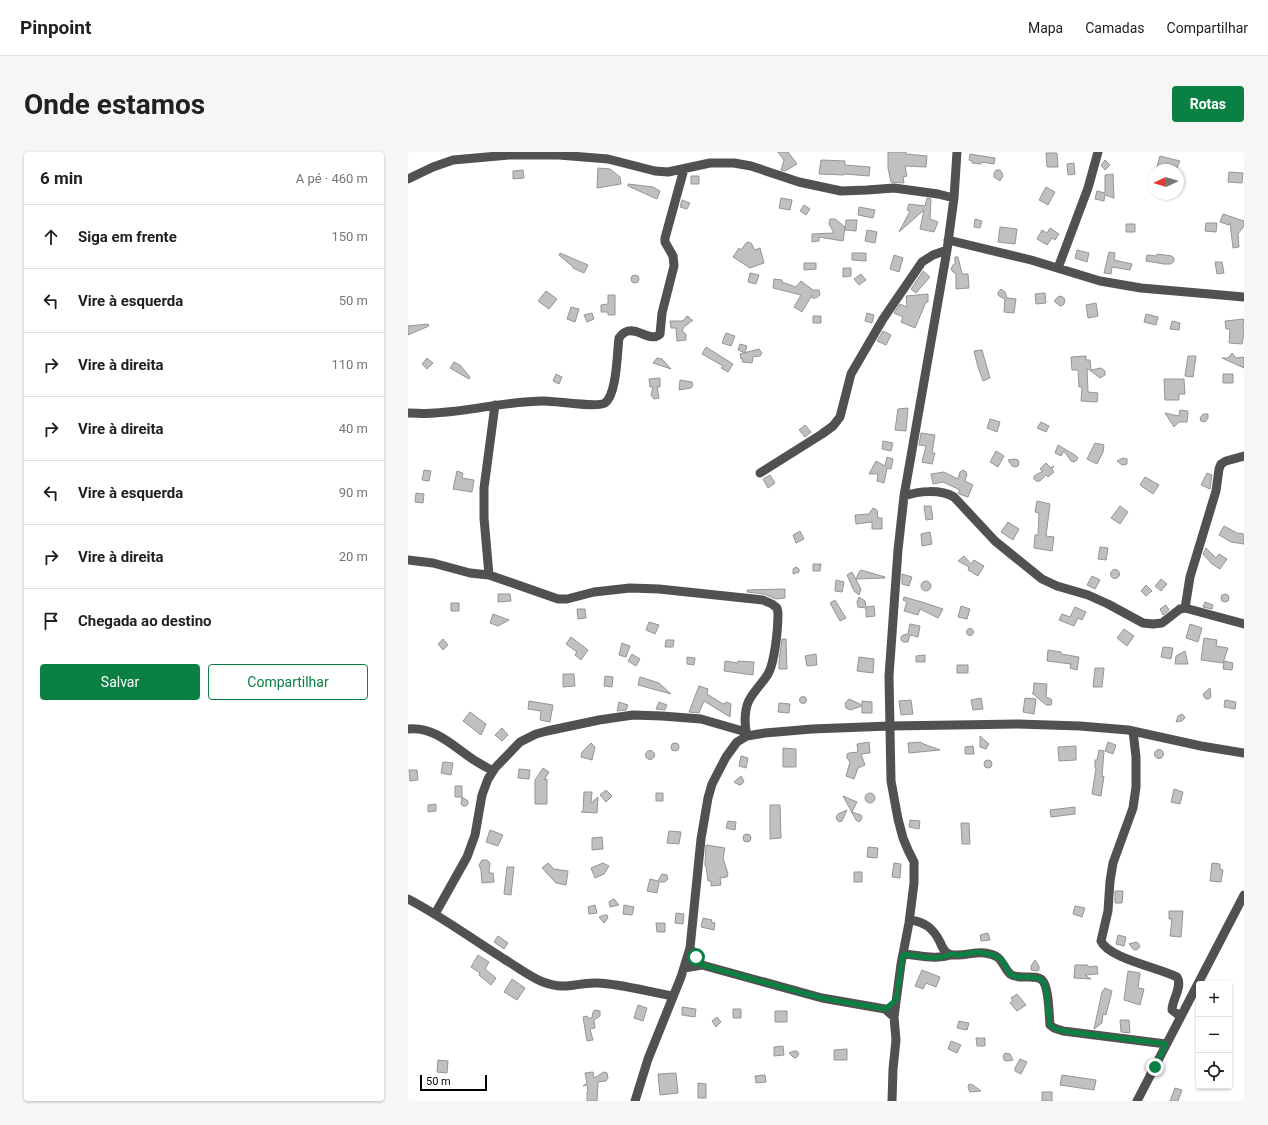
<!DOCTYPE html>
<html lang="pt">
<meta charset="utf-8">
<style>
body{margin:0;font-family:Roboto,sans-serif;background:#f6f6f6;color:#202124}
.controls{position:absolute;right:12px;bottom:12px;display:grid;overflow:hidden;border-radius:4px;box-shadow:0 1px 3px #0004}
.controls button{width:36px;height:36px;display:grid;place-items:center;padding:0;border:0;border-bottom:1px solid #e0e0e0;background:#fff;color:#202124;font:20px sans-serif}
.compass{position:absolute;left:740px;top:12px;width:36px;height:36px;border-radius:50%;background:#fff;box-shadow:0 1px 3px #0004;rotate:266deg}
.scale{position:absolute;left:12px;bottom:10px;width:67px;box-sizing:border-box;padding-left:4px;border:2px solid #000;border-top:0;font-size:11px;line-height:14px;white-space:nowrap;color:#000;-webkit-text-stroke:3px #fff;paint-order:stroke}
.stop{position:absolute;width:12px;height:12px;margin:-9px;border:3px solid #0b8043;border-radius:50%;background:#fff}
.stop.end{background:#0b8043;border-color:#fff;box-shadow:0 1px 4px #0008}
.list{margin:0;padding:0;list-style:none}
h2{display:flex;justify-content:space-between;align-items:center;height:52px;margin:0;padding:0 16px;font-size:17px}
h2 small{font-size:13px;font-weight:400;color:#757577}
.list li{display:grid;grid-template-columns:26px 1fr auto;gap:12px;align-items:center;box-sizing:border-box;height:64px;padding:0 16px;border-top:1px solid #e0e0e0}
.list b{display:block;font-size:15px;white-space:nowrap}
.list em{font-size:13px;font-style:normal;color:#757577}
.actions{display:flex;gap:8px;padding:12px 16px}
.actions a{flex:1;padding:9px 0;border:1px solid #0b8043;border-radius:4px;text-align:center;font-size:14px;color:#0b8043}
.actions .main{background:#0b8043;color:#fff}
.icon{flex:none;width:22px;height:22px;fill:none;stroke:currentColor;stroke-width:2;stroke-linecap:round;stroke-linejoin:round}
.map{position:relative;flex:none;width:836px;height:949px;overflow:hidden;border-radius:4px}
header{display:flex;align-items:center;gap:24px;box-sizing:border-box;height:56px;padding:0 20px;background:#fff;border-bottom:1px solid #e0e0e0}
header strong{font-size:19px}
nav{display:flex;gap:22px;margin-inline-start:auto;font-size:14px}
.intro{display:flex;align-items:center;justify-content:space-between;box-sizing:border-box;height:96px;padding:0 24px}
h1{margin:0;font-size:28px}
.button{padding:10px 18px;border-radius:4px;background:#0b8043;color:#fff;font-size:14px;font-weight:700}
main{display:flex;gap:24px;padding:0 24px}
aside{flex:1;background:#fff;border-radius:4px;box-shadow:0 1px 3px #0004}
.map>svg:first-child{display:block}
.building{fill:#c0c0c0;stroke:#959595}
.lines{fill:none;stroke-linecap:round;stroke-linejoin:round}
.minor{stroke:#515151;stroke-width:9}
.route{stroke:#0b8043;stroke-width:5}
</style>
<header>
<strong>Pinpoint</strong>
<nav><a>Mapa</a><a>Camadas</a><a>Compartilhar</a></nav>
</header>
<div class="intro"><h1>Onde estamos</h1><a class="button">Rotas</a></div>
<main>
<aside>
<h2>6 min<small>A pé · 460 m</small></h2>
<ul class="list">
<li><svg class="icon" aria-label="ahead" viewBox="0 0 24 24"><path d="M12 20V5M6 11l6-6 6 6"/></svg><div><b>Siga em frente</b></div><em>150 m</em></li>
<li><svg class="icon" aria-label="left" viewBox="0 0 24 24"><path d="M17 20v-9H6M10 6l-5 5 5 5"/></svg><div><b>Vire à esquerda</b></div><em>50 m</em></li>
<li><svg class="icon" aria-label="right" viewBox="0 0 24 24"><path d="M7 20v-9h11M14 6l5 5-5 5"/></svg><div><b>Vire à direita</b></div><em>110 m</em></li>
<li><svg class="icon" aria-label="right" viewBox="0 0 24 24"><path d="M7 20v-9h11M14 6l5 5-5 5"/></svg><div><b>Vire à direita</b></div><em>40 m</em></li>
<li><svg class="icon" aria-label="left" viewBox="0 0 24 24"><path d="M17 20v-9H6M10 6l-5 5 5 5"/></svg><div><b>Vire à esquerda</b></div><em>90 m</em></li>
<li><svg class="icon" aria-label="right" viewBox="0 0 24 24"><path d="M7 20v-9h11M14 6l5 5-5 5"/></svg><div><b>Vire à direita</b></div><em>20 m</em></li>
<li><svg class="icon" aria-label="arrive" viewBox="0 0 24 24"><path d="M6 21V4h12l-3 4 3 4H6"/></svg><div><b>Chegada ao destino</b></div></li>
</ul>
<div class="actions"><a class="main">Salvar</a><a>Compartilhar</a></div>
</aside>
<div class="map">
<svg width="836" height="949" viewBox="0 0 836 949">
<rect width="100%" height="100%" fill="#fff"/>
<path class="building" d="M370 0H380L389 12 377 19 373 18 376 8Z
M480 0H498V2L519 4 518 15 497 14 499 24 495 25 496 31 483 30 480 16Z
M638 1H649L650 15H639Z
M562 2 587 6 586 12 573 10V12L564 11V9L561 8Z
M752 4 772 9 768 18H748Z
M413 8 437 9V13L462 15 461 24 437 22 436 23 411 22Z
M697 8 702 13 697 18 693 13Z
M666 11 667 22 660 23 659 12Z
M190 16 202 17 212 25 213 32 189 36Z
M115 18 116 26 105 27V19Z
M588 18H592L594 21 595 24 592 29 586 25V21Z
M821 20 835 21 834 31 820 30Z
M705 22 706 46 697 43 696 49 687 47 689 39 697 41V23Z
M283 24H291V32H283Z
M220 32 245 35 252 39 249 47 220 34Z
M638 35 647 40 640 53 631 48Z
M373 46 384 48 382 58 371 56Z
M519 46 523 47 522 67 530 70 526 80 512 77 516 58 491 80 502 59 499 58 501 52 517 54Z
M274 48 282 51 279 57 272 55Z
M396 53 402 57 398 63 392 59Z
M451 55 467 58 465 66 450 63Z
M815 62 836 69V74L830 82 831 95 825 96 822 71 821 73 812 70Z
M422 67H427L437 75 435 89 411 85V89L404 90V82L426 81 421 72Z
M567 67 574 69 572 76 566 75Z
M438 68H449L448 79 437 78Z
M798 71H809L808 80 797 79Z
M718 72H727V80H718Z
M592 75 609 77 607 92 590 90Z
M642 76 651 82 647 88 644 86 639 93 629 87 634 78 639 81Z
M459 78 469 80 467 91 457 89Z
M340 90 343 91 347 98 352 96 356 111 342 116 325 105 331 96 333 98 338 91Z
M669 98 681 101 679 110 667 106Z
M701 100 707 101 706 108 724 112 722 118 704 115 703 122 696 121Z
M152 101 180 113 176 121 165 116V115L151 103Z
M444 101H458V109L444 108Z
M749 102 764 104 766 106V109L763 112H756L738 109 739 103 749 104Z
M486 103 495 106 491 120 482 117Z
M547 105H550L554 122H560L561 136 548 137V122L545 120 543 117 545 113 547 112Z
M807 110H814L816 121 809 122Z
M396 111H408V117L396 118Z
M435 116H443V124L435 125Z
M515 119 522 125 508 141 503 137Z
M342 121 351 123 348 132 340 130Z
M453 122 458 128 451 133 446 127Z
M223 127a4 4 0 1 1 8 0a4 4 0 1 1-8 0Z
M366 127 374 128V130L388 135 393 129 405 138H411L412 143 408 146H404V143L394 160 386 155 393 143 365 136Z
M593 137 597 140 599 146 608 147 606 161 596 160 597 147 591 144 590 142V140Z
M138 139 149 147 141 157 130 149Z
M637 141 638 151 628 152 627 142Z
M520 142V150H518L507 176 493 170 495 165 486 161 492 152 499 155 498 144Z
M200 143H207V163H200V160H193V153L200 152Z
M653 144 656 146 657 150 655 153 652 154 646 149 650 145Z
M688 151 690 164 680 166 678 153Z
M163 155 171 157 167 170 159 167Z
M184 161 186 167 179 170 176 163Z
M459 161 466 163 464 171 457 169Z
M738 162 750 165 748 173 736 170Z
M279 164 281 165 283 168H285L276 175 274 179 278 182V188L269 189 268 176H263L262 169H275Z
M405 164H413V171H405Z
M836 167 835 174 836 180 834 192 821 191 822 177H818L817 169Z
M764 169 772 171 771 178 762 177Z
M20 172 21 174 0 183V174Z
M475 179 483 183 478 193 469 189Z
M318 181 327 184 323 194 314 191Z
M332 192 339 194 337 201 330 198Z
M298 195 325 212 320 220 313 216 315 214 294 202Z
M351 197 354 201 352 204 345 205 344 211 334 210 335 207H333L332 202Z
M574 198 582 226 575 229 570 215 566 199Z
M824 201 828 206 836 205V216L814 206H820Z
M678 204V208H682L683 218 693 216 697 219V223L692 226 679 216 680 240 690 241 689 250 673 249 674 235H671L670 218H664L663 205Z
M780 204H788L785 225 777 224Z
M19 206 25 211 19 217 14 212Z
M249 206 254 207 263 217 245 211Z
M46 210 52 213 62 225 61 227 42 216Z
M148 222 154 225 151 232 145 229Z
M815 222H825V231H815Z
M252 226V235H249L251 246 246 247 243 243 245 235H242L241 227Z
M756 227H776L777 242H771V248H757Z
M272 228 284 230 285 233 283 236 271 238Z
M500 256 498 279 487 278 490 257Z
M772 258 780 259 779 270H771L766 275 757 261 771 264Z
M795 262H800V266L797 270 793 269 792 266Z
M582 267 592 270 589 280 579 276Z
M633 270 641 274 638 280 629 276Z
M397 273 403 280 397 285 391 278Z
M513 281 527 283 524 301H527L524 312 514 310 518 294 511 293Z
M475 289 485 291 483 299 474 297Z
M687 291 696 293 695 300 689 312 679 307Z
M650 293 667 303 670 306 668 309 665 310 663 309 656 299 653 304 647 301Z
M588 299 596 304 590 315 582 310Z
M479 305 485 307 483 317 479 316 476 331 469 329 470 322H461L468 309 477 314Z
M715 306 719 307V312L714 313 709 309Z
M607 307 610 308 611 311 610 314 607 315 604 314 600 308Z
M638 311 643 316 646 314 644 317 646 320 640 325 638 323 632 329H628L626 327V324L635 319 632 317Z
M16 318 23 319 21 329 14 328Z
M555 318 557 319 559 322 557 329 565 333 560 345 551 342 550 341 552 338 535 330 525 332 523 322 536 320 550 327 552 320Z
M49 319 55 321 54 326 66 328 64 340 45 337Z
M799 321 804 323 802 337 793 333Z
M362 323 367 331 360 336 355 327Z
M737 325 751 333 745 342 732 333Z
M8 341 16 342 15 351 7 350Z
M629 349 642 352 638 384 646 385 644 399 626 396 627 383H630L631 361 627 360Z
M516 354H523L525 367 518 368Z
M712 354 720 360 712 372 703 366Z
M465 356 469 358 470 366H474V377H464V370L448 372 447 363 461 362Z
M600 370 611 377 605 388 593 380Z
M816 374 829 381 836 382V392L823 390 811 383Z
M392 379 396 387 388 391 385 383Z
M522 380 524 392 514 394 513 382Z
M692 395 700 396 698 408 690 407Z
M798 396 808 406 811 402 819 407 812 417 804 412 795 402Z
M556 404 563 412 566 408 576 414 570 424 560 418 561 415 550 409Z
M405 412H413L412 419H405Z
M388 415 391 417V420L385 422V417Z
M702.5 422a4.5 4.5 0 1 1 9 0a4.5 4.5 0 1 1-9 0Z
M453 418 477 425V426L448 427 451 420Z
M444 420 453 437 451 443 446 439 439 423Z
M494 422 504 425 501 434 494 432Z
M684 424 692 428 687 437 679 433Z
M753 427 759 432 753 439 747 434Z
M428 428 436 430 434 440 427 439Z
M513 434a5 5 0 1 1 10 0a5 5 0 1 1-10 0Z
M738 433 744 439 738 444 733 439Z
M377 437V446L368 447 356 442 339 440V438Z
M90 442H102L103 449 90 450Z
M813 446a4 4 0 1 1 8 0a4 4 0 1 1-8 0Z
M451 445 457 449 458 455 466 454 467 464 458 465V456L450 455 449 450Z
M496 445 514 450 535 457 530 466 512 457 510 463 496 459 499 450 495 448Z
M427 448 438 466 432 469 422 451Z
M797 450 805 453 804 457 795 455Z
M43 451H51V459H43Z
M758 453 761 458 755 463 752 457Z
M553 454 562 457 559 467 550 465Z
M667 455 678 460 674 468 670 466 666 474 651 468 654 462 662 465Z
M169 457H177L178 466 170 467Z
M85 462 101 468 90 474 82 471Z
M241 470 251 473 247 482 238 478Z
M502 472 512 474 510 485 502 483 500 490H495L493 488V485L495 483 500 482Z
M782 472 794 476 790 490 778 486Z
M558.5 480a3.5 3.5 0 1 1 7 0a3.5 3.5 0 1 1-7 0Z
M716 477 726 484 719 494 709 486Z
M163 485 180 498 173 508 167 503 169 500 158 492Z
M796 486 809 488 808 494 820 496 815 511 793 508Z
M35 487 40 493 35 498 30 492Z
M374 487H378L379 517H371V510Z
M258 488H266L265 495H257Z
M214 491 222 494 218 505 211 503Z
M755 495 765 496 763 507 753 505Z
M640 498 653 500V502L671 505 669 518 662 516 663 512 639 509Z
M777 499 780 512H767L768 504Z
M224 502 232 507 228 514 220 509Z
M408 502 409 513 399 514 397 504Z
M517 503V510H508V504Z
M279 505 287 506 286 513 279 512Z
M451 505 466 507 465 521 449 519Z
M317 509 330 511V509L346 510 345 523 316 519Z
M816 509 825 511 824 518 815 517Z
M549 513H560V521H549Z
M687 516H696L694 535H685Z
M155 522H166L167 534 155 535Z
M197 524 205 525 204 535 196 534Z
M232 525 251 531 263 542 230 533Z
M626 531 639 532 638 545 643 547 644 550 643 553H638L624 541 625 542Z
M291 534 300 537 299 542 315 552 319 550 323 552 322 565 296 549 291 561 281 560Z
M802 536 803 545 801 547H798L796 545 795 542Z
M391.5 548a3.5 3.5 0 1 1 7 0a3.5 3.5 0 1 1-7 0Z
M573 546 575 557 565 558 563 548Z
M617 546 628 547 626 562 615 560Z
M441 547 454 553V549L464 550V561H454V554L442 558 438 556 437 551Z
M503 548 505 562 493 563 491 549Z
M817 548 828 550 827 557 816 555Z
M121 549 145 553 142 570 132 568 133 559 120 557Z
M211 550 220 553 218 558 209 559Z
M251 550 259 553 257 558 248 557Z
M371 551 382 552 381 561 370 560Z
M62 560 78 572 73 583 55 569Z
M774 562 777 565 776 567 774 569 768 570 770 564Z
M94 576 100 583 94 589 87 583Z
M572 584 581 592 578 597 572 595Z
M461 590 462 601 453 602 457 613 450 616 446 627 438 624 442 610 439 606V602L441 601 450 600 449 592Z
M513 590V591L532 598 501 601 500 591Z
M700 590 708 593 705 602 697 599Z
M183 591 187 595 184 608 173 605 174 600Z
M263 595a4 4 0 1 1 8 0a4 4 0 1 1-8 0Z
M565 594 566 602H557V595Z
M668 594V608L651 609 650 595Z
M375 596 388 597V615H375Z
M746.5 602a4.5 4.5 0 1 1 9 0a4.5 4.5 0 1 1-9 0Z
M691 598 696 599 694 625 696 624 693 644 684 642 688 616H687V608H689Z
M237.5 603a4.5 4.5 0 1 1 9 0a4.5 4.5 0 1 1-9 0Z
M333 604 340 606 338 616 331 614Z
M576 612a4 4 0 1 1 8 0a4 4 0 1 1-8 0Z
M35 610 45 611 43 623 33 621Z
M135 616 141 620 136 628 139 627V652H127V628Z
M111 617 122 618 121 627 110 626Z
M1 618H9L10 628 2 629Z
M333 624 336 629 334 632 331 633 326 630Z
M47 634H54V645H47Z
M766 637 775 640 772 652 763 650Z
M198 638 204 644 198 650 192 643Z
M176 640H184L183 651 190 645 189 661 173 660 175 659Z
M457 646a5 5 0 1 1 10 0a5 5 0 1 1-10 0Z
M248 641H255V649H248Z
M435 644 449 650 444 660 453 663 454 666 453 668 451 670 448 668Z
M54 645 60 649V652L58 654H55L53 652Z
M28 652V659L20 660V653Z
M362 653H372L373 686 362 687Z
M667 655V662L643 665 642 658Z
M439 658 434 669 431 670 429 668 428 665 430 662Z
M502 668 512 669 511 677 501 675Z
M320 669 328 670 327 678 318 676Z
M553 671H561L562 692H554Z
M82 678 95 683 90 694 78 690Z
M261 679 273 680 271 692 259 691Z
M335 686a4 4 0 1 1 8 0a4 4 0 1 1-8 0Z
M194 685 195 697 184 698V686Z
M298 693 317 696 315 706 320 722 319 725 312 726 313 733 303 734V729H300L298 714H297V712Z
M460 695 470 696 469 706 459 705Z
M74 708H79L82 711 81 721H85L86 730 74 731 73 718 71 713Z
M140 711 146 717 160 719 158 733 148 731 134 716Z
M195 711 201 714 196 722 187 726 183 716Z
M486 711 493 712 492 726 484 725Z
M804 711 812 712V717L815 718 813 730 802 729Z
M99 715H106L103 743 96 742Z
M446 720H454V730H446Z
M254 722 259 723 260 727 257 730H251L249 741 239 739 242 727 250 729Z
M707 739H715L714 751H707Z
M205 747 207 748 211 753 202 755 201 750Z
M187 753 189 761 181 762 180 755Z
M216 753 226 755 224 763 215 762Z
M667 754 677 756 674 765 665 762Z
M761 759H775L773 785 762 784 764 767H761Z
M268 761 276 762 275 772 267 771Z
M196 763H199L200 766 196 771 191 765Z
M295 766 304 768 303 770 307 771 306 778 293 775Z
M248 771H257V780H249Z
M580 781 582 788 573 789 572 783Z
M710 783 718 785 716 794 708 792Z
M90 784 100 791 96 797 86 790Z
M728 790 730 791 732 794 730 797 728 798 725 797 721 792Z
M70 803 81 810 77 817 88 826 83 833 71 823 72 821 63 815Z
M627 808 631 814V818L629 819 623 818V814Z
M667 813H680V815L689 814 690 822 677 823 683 827 666 826Z
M514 818 532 825 528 835 518 831 515 837 507 834Z
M720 819 732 821 730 836 736 837 732 853 716 848Z
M104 827 117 836 109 848 96 840Z
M697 836 704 839 698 863 695 862 694 871 686 877 694 840Z
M609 842 618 853 609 859 602 851 605 849 603 846Z
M230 853 239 856 235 869 226 866Z
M274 855 288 857 287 865 274 863Z
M325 857H333V866H325Z
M187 858 192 859V864L186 868 187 876 182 877 185 888 179 889 175 865 179 864 180 866H184L185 860Z
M367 859H379V870H367Z
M309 865 313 870 308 875 304 869Z
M712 868H721L722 881 713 880Z
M551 869 561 871 559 878 549 876Z
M568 886H577V894H569Z
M543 889 553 893 549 901 540 897Z
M375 894 376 903 366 904V895Z
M439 897V908H426V898Z
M386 899H389L391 902 388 906 385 905 381 901Z
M597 901 602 902 605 908 599 909 596 908 595 904Z
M612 907 619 910 613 922 607 919V916Z
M30 908 40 909 39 921 29 920Z
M185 920 186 926 196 920 199 921 200 926 198 929 190 930 189 949H179V940H180L179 933 175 934 179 931 177 921Z
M268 921 270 941 252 943 250 922Z
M357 923 358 930 348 931 347 924Z
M654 923 688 928 686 938 652 933Z
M290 931 298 932V946H290Z
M561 932 565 933 573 939 562 940 560 936Z
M767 936 774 938 770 949H762Z
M634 940H644V949H634Z"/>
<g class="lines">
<path class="minor" d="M0 27 25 15 45 8 101 3H151L200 7 247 19 260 20 302 11H326L343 14 391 30 433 39 459 38 486 36 530 42 546 46
M540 88 623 108 692 129 733 136 836 145
M650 116 680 36 690 0
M0 261C9 261 18 262 27 261 64 259 99 249 136 249 149 249 189 256 197 251 209 242 209 201 211 186 224 167 241 193 252 182L254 161 266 114 265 104 257 90V86L276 17
M352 321 414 282 425 274 432 265 443 222 475 167 514 110 525 103 539 98
M496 344C511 339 532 337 546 345L587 389 634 427 649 434 680 443 700 452 735 471 745 472 754 471 772 457 777 456 836 472
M0 408 25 411 62 421 81 423 150 447H159L186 440 222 436 251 437 355 448 364 452 369 456 370 461C370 476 367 510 360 522 355 530 348 537 343 545 336 555 336 572 339 584
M81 423 76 366V336L87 253
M777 456 782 425 808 339 811 317 813 312 818 309 836 304
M0 577C25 574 44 593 63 606 70 611 78 615 85 619
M725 579 728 605V635L725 656 705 711 702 729 700 759 693 789C700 806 752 816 769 825 775 834 764 848 764 858L772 864
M0 747C33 764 64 787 96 807 108 814 122 825 135 830 159 839 168 830 189 831 215 832 240 840 265 844
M27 762 59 705 67 683 74 643 80 627 87 616 112 590 128 582 139 579 191 568 225 563 254 564 293 567 338 580
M502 768C517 770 525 776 532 790 534 795 536 800 541 802 552 806 566 799 577 801 596 804 592 811 602 822 606 825 611 825 616 825 622 825 630 824 634 828 641 834 641 863 642 873L646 876 655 879 758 892
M282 796 294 813
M495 802C511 803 527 808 543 803
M276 816 294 813 414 846 477 857 486 865
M227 949 240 907 273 825 282 796 293 687 300 646 304 632 318 605 329 590 339 584 357 581 404 577 482 574 610 572 672 574 720 578 793 594 836 601
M484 949 485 917 488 888 486 865 493 812 501 771 506 731V710L500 698 495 686 490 667 483 629 481 524 490 398 496 344 539 98 546 46 549 0
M729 949 836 743"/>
</g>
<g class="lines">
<path class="route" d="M288 805 294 813 319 820 414 846 477 857 488 848 495 802 524 806 534 805 543 802 551 803 570 800 585 803 594 808 602 822 606 824 611 825H624L633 827 636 831 638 838 642 873 646 876 655 879 758 892 747 915"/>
</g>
</svg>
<div class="controls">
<button>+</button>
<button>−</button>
<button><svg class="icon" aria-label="locate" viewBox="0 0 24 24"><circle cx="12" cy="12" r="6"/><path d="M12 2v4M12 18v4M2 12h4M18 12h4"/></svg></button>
</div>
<svg class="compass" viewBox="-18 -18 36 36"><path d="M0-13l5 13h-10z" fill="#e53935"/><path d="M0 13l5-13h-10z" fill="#757577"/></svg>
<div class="scale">50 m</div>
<div class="stop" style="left:288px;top:805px"></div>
<div class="stop end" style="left:747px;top:915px"></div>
</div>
</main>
